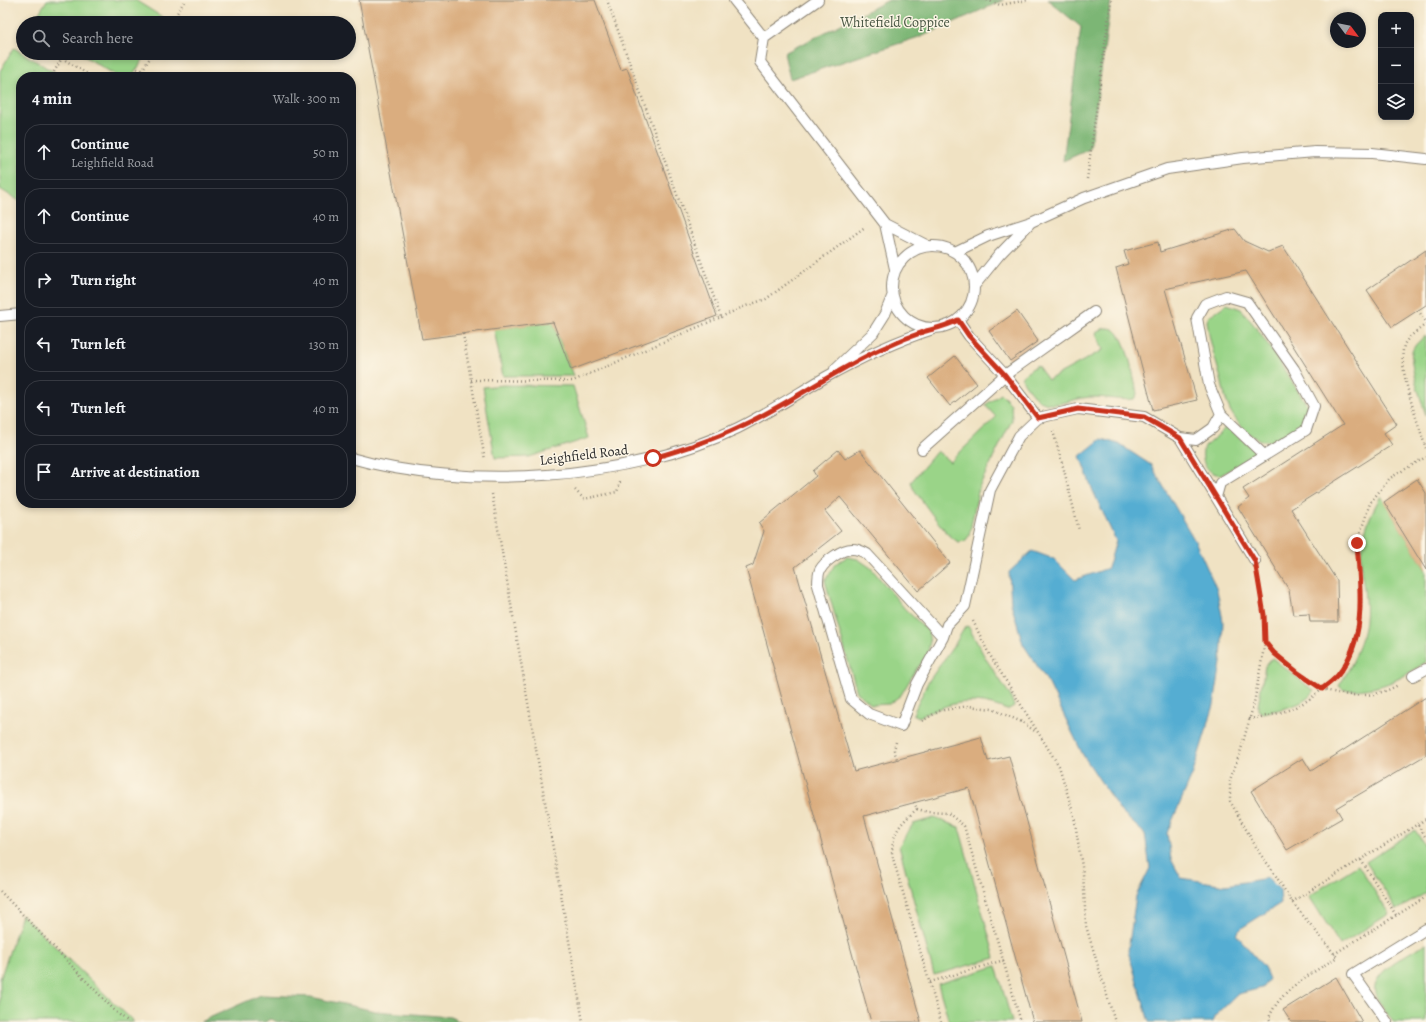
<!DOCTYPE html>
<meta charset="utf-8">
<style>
body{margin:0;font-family:Alegreya,serif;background:#20242c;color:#f1f3f6}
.controls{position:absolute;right:12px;top:12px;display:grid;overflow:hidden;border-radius:8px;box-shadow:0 2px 6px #0003}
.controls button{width:36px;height:36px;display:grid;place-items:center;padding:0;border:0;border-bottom:1px solid #363941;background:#171b24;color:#f1f3f6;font:20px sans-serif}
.compass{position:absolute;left:1330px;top:12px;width:36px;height:36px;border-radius:50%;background:#171b24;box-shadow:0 2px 6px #0003;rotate:122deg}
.stop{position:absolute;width:12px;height:12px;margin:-9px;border:3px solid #c8321e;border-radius:50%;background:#fff}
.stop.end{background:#c8321e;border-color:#fff;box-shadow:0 1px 4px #0008}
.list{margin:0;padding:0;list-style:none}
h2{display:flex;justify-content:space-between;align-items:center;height:52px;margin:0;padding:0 16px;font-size:17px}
h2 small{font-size:13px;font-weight:400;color:#9ea1a6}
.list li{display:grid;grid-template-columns:26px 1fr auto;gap:12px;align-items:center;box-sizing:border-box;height:56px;margin:0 8px 8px;padding:0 8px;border:1px solid #363941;border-radius:16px}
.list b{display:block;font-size:15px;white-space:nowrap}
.list p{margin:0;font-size:13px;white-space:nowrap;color:#9ea1a6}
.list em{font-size:13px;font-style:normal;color:#9ea1a6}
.icon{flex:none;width:22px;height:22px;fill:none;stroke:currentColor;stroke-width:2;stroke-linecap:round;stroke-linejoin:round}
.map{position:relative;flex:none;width:1426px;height:1022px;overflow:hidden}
.search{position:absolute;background:#171b24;box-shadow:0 2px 6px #0003;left:16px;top:16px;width:340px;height:44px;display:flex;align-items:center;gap:10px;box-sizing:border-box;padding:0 14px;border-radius:22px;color:#9ea1a6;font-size:15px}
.panel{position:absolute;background:#171b24;box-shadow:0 2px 6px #0003;left:16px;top:72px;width:340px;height:436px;border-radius:16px}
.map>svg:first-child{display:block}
.green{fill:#9ad488;stroke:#62805a}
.forest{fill:#7bb674;stroke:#537050}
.water{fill:#54add2;stroke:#406c7e}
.building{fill:#daad7f}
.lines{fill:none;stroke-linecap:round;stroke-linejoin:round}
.lane-casing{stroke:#8e8677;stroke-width:12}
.path{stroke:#8e8677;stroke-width:2.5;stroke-dasharray:1 3;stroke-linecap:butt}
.lane{stroke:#fff;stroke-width:10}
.route{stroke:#c8321e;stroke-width:5}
.labels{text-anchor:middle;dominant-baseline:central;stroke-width:3;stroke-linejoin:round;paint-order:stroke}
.park-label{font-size:14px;fill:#475542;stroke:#fcf5e5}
.street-label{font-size:14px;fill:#2b2b2b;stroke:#fcf5e5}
</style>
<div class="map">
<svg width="1426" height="1022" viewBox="0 0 1426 1022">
<rect width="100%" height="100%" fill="#fcf5e5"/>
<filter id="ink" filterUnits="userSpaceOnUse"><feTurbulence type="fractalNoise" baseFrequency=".025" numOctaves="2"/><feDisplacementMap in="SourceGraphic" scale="8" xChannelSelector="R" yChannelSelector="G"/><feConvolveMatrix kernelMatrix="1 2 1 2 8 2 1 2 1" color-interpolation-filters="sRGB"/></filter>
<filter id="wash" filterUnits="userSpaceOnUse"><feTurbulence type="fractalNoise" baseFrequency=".012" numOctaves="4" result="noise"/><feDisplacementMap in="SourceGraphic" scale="16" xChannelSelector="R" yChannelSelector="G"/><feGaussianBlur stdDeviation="0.9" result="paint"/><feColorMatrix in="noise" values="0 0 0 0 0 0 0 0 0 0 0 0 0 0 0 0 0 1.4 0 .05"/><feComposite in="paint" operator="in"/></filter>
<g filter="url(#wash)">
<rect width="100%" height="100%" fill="#f0e2c3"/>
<path class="green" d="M47 0H135L167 20 165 23H33Z
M14 48 62 77H21V202L0 189V71Z
M79 53H147L132 77H119Z
M1227 304 1241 309 1258 330 1308 406C1303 424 1298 432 1280 439 1259 449 1239 427 1230 410 1226 402 1224 392 1222 383 1217 363 1209 342 1207 321L1209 316Z
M553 322 573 376H503L494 329Z
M1104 328C1110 328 1114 328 1118 333 1127 343 1135 380 1137 394L1134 399C1120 401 1107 397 1093 397 1069 397 1048 416 1031 392 1026 386 1023 383 1022 376L1037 365 1048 380 1103 350 1096 333Z
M1426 336V416C1422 402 1409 365 1412 352 1414 345 1420 340 1426 336Z
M504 385 573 386 589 438 529 457 495 458 483 387Z
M1001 394 1011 404 1012 420 979 487 969 536 965 541C964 541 959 542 959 542 948 539 920 498 913 488L911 482 937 451 950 462 996 417 985 405Z
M1226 426 1230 427 1256 452 1254 455 1221 475C1207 473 1201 464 1203 450 1209 440 1220 436 1226 426Z
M1381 496 1426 570V662C1398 681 1379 691 1344 690L1339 686C1352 666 1362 645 1365 621 1367 602 1363 584 1361 566 1360 540 1368 518 1381 496Z
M847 557 858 559 871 568 905 609 928 631 930 642 927 657 917 668 901 695 889 704 872 705 857 692 825 581 835 564Z
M968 626 986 659 1010 695 1014 706 1007 710C973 696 950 702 919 717L913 714 928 682 955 644 965 627Z
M1272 658 1314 691C1305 706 1278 710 1262 713L1258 710V706L1265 666Z
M934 818 959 827 995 958 934 975 899 846 913 824Z
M1415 830 1426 847V893L1397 910 1366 862Z
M1358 865 1389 914 1340 945 1309 896Z
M22 915 134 1022H0V979Z
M1426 943V1022H1393C1388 1014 1377 1002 1375 993 1370 971 1411 953 1426 943Z
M996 966 1012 1022H949L938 984Z"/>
<path class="forest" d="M889 0H1004L925 35 790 79 784 53Z
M1048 0H1111L1090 149 1063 161 1081 27Z
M261 995 311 997 375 1011 450 1017 461 1022H278L270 1019 265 1022H200Z"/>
<path class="water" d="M1101 439 1119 444 1151 465 1195 541 1217 590 1223 621 1221 663 1214 705 1193 773 1167 833 1171 859 1181 878 1226 885 1268 878 1280 890 1281 903 1243 927 1236 934 1264 967 1269 979 1262 988 1238 994 1214 1017 1213 1022H1149L1128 951 1136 896 1150 868 1145 834 1121 812 1083 755 1049 684 1023 644 1011 603 1009 572 1032 551 1054 559 1075 580 1108 568 1116 541 1093 491 1080 456Z"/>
<g id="blocks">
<path class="building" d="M359 0H595L621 70 627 68 717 316 571 370 553 322 422 339Z
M1235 229 1244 241 1268 252 1283 246 1397 424 1384 433 1392 445 1291 509 1337 581 1338 622H1310L1309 614 1293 615 1289 590 1238 507 1249 498 1243 489 1343 425 1246 271 1165 289 1197 400 1153 410 1116 268 1128 264 1124 251 1158 242 1160 252Z
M1426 250V305L1392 327 1367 290Z
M1017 311 1038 341 1010 361 989 331Z
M955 356 977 384 950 406 928 378Z
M838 450 845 459 860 450 950 563 918 591 840 497 825 511 841 531 795 567 854 771 981 737 988 761 1009 756 1082 1022H1033L969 788 864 816 921 1022H871L746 568 753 565 764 531 759 523 816 476 813 471Z
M1417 479 1426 493V570L1384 502Z
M1426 697V755L1336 808 1342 818 1287 850 1251 791 1303 758 1311 771Z
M1336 977 1362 1022H1291L1283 1010Z"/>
</g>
</g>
<g filter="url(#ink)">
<use href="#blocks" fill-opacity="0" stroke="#8e8677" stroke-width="1"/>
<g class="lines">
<g class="lane-casing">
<path id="lane" d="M734 0 764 38
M818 0 764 38 760 62 885 224 895 269
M885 224 928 246
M892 287a41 41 0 1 1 82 0a41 41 0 1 1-82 0Z
M955 252 988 236 1031 222 1084 198 1167 169 1243 158 1315 152 1372 153 1426 159
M974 286 999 255 1030 223
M0 316 21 314
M835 369 873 333 885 314 892 297
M1221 414 1264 455
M1038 418 1078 409 1144 417 1180 438 1255 561
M1180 438 1196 440 1213 428 1221 414 1209 385 1197 318 1205 304 1226 296 1247 302 1294 369 1314 406 1306 430 1220 483 1216 497
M922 449 1005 375 1094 312
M351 458C465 491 631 480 738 428 768 413 797 394 826 377 860 358 896 341 933 329
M943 637 917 684 901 726 869 714 851 699 818 585C818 580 818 574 820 570 825 561 842 549 852 549 858 549 862 551 867 554L943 637 947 625 965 606 990 490 1019 436 1038 418 1005 375 969 336 958 320
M1413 676 1426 669
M1387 1022 1353 974 1426 929"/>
</g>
<path class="path" d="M987 0 1000 5 1028 0
M171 23 185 0
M137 69 142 71
M54 72 62 58 92 77
M138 77 153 53
M1087 179 1111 0
M1418 310 1426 322
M721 317 743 307 766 299 865 227
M1426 324C1420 329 1409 336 1405 343 1395 364 1419 424 1426 449
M463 334 485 460
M471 380 573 381 721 317 607 0
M1053 431 1064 470 1079 530
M575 490 584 499 617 492 620 482
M492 494 583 1022
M1258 578 1264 615 1265 642 1254 703 1240 753 1230 780V801L1260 854 1271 868 1292 902 1337 957C1312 974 1280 989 1269 1018L1271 1022
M973 621 988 652 1059 766 1074 816 1083 873 1086 926 1115 1022
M1265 642C1281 662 1301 675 1322 689L1338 675 1353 651 1361 606 1357 543 1370 503 1390 478 1426 457
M1249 719C1279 714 1299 710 1322 689 1348 697 1374 699 1398 685
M922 721 939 711 968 706 992 709 1022 722 1036 732
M896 742 894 750 897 759
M914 802 917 809
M917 809 928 812 948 813 964 826 1021 1022
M917 809C900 824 892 832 892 855L941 1022
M1418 825 1426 838
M1361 860 1396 915
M0 891 117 1013 129 1022
M1292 902 1426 819
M1334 954 1426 897
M930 982 1004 960"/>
<use href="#lane" class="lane"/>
</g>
</g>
<g class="lines" filter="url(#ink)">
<path class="route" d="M653 458C681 450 710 441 737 428 787 406 831 372 881 349 896 342 911 336 926 331 937 328 947 326 958 320L969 336 1005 375 1038 418 1078 409 1144 417 1180 438 1255 561 1264 615 1265 642 1274 653 1297 672 1322 689C1327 685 1334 680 1338 675 1368 637 1360 587 1357 543"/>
</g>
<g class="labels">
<g class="park-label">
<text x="895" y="22">Whitefield Coppice</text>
</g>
<g class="street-label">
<text transform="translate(584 455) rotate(-7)">Leighfield Road</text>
</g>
</g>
</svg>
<div class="controls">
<button>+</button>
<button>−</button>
<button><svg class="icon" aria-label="layers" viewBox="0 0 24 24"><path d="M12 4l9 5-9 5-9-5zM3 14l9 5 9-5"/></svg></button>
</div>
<svg class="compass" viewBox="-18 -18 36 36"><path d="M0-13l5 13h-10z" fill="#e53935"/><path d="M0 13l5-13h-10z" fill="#9ea1a6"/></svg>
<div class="stop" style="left:653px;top:458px"></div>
<div class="stop end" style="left:1357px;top:543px"></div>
<div class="search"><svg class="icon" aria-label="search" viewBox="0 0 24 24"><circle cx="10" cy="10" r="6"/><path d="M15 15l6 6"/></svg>Search here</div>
<section class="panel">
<h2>4 min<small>Walk · 300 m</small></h2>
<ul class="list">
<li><svg class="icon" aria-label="ahead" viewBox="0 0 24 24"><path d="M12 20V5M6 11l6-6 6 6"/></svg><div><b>Continue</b><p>Leighfield Road</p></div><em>50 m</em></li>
<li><svg class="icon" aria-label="ahead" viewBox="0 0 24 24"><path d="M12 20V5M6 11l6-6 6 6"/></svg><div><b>Continue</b></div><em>40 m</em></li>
<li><svg class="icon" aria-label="right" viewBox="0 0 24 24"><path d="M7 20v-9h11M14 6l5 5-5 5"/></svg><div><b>Turn right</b></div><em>40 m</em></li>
<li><svg class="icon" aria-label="left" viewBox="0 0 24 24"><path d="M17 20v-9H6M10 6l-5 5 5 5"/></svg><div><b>Turn left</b></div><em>130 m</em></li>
<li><svg class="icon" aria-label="left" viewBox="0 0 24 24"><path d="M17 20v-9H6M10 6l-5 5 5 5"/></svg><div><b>Turn left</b></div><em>40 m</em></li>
<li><svg class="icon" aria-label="arrive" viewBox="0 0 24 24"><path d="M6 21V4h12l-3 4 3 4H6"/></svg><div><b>Arrive at destination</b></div></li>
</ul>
</section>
</div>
